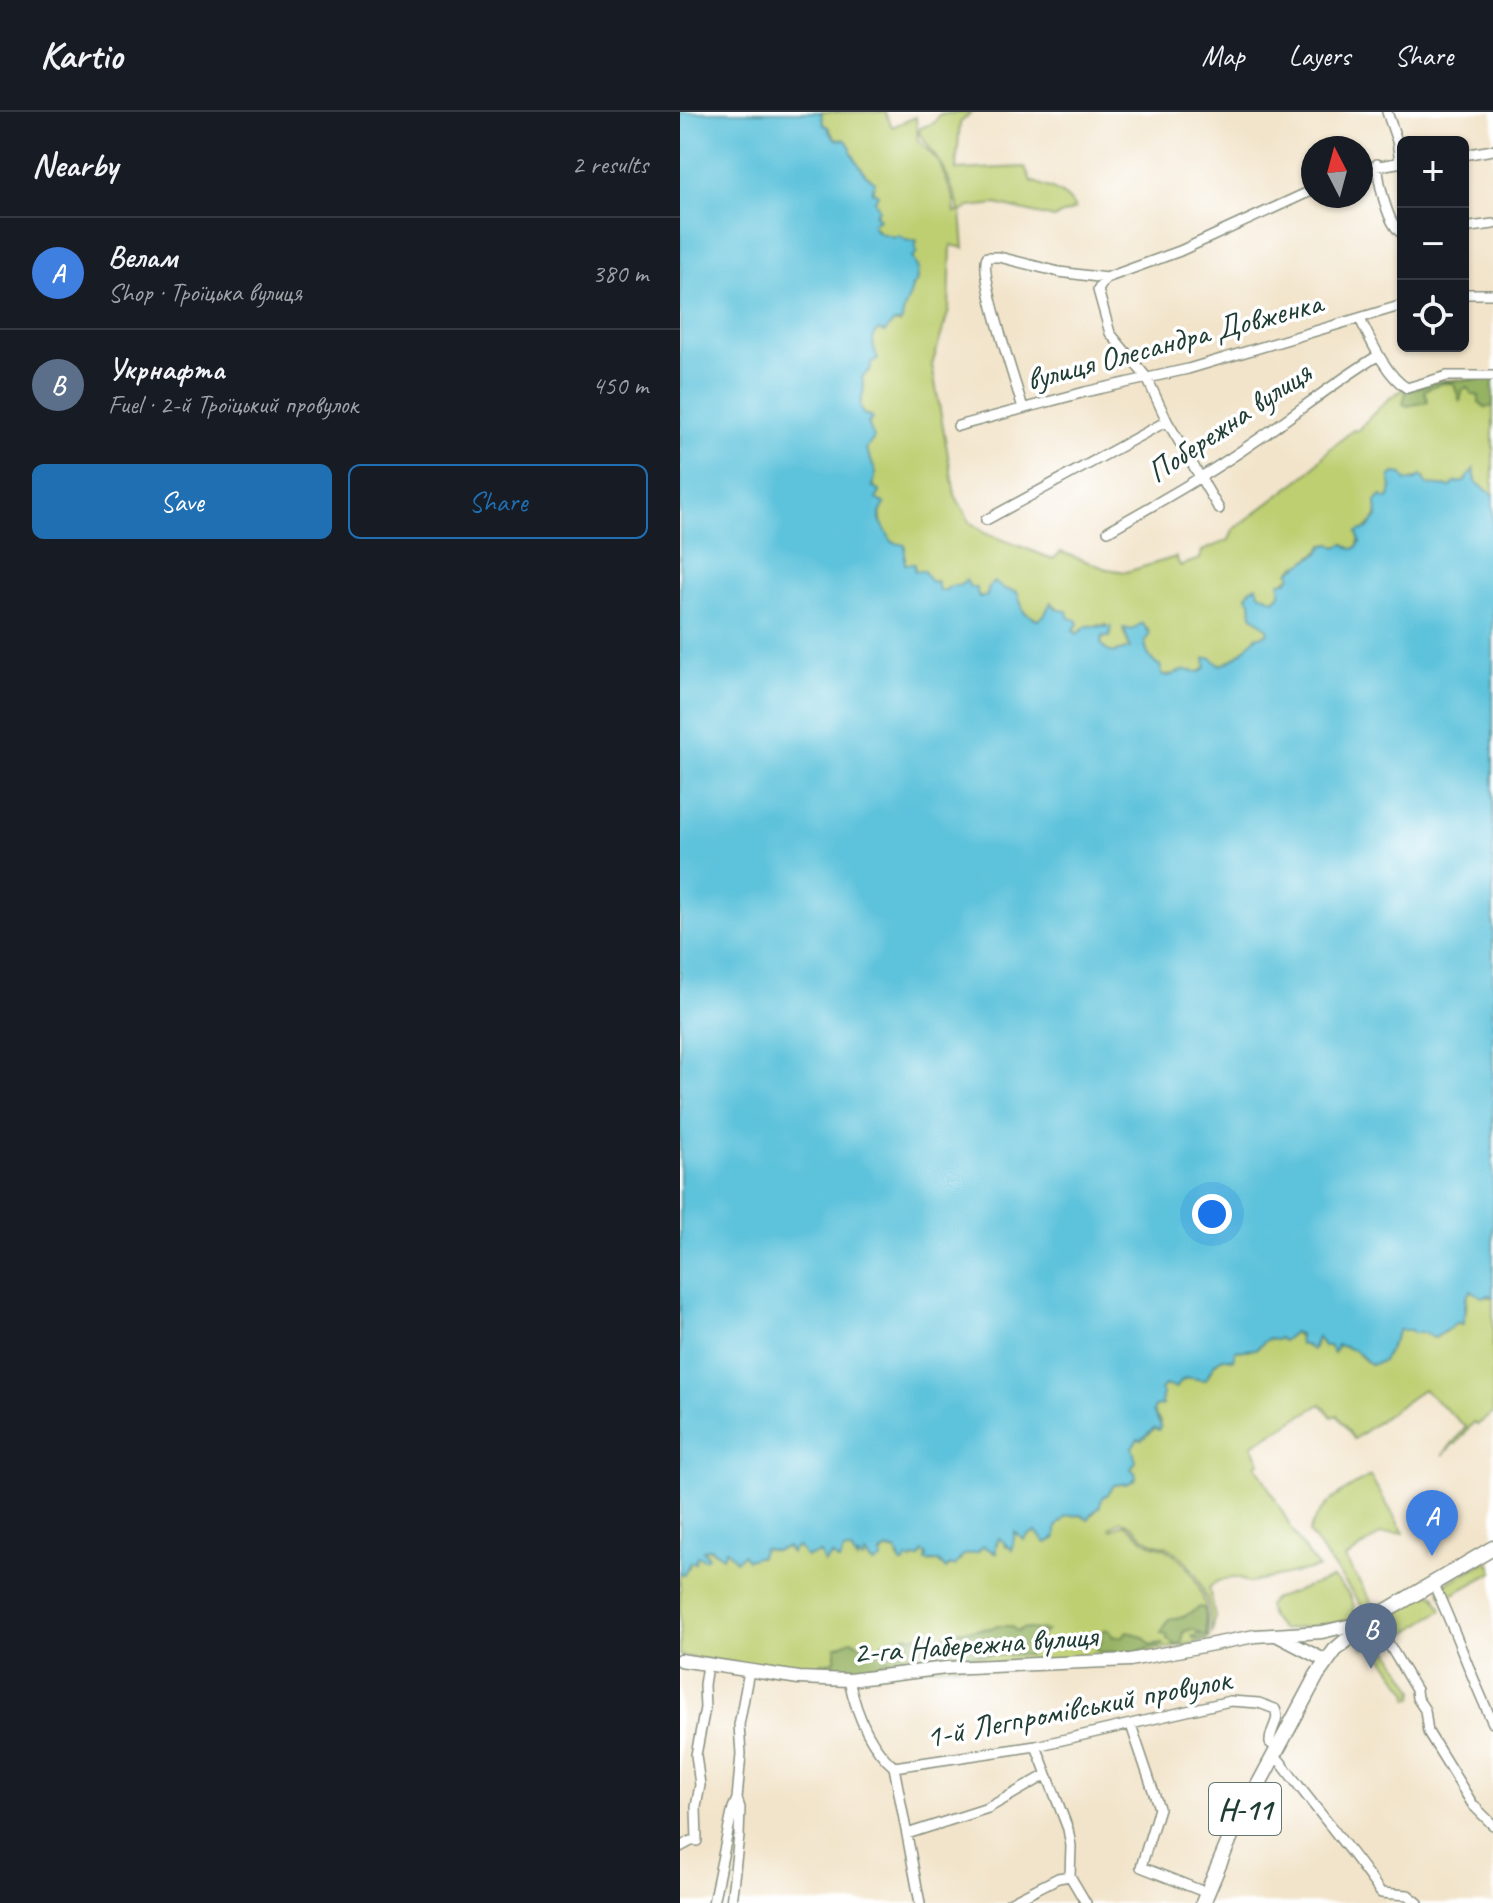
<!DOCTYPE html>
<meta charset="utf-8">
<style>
body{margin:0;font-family:Caveat,sans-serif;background:#242831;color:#f1f3f6}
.controls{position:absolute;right:24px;top:24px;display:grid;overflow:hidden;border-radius:12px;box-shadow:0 2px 6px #0004}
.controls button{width:72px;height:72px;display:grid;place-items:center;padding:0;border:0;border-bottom:2px solid #363941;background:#171b24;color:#f1f3f6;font:40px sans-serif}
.compass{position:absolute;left:621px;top:24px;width:72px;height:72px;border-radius:50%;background:#171b24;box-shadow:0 2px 6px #0004;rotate:354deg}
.you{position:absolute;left:532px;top:1102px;width:28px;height:28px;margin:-20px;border:6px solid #fff;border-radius:50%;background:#1a73e8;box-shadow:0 0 0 12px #1a73e833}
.badge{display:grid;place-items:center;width:52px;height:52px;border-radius:50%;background:#1f6fb2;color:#fff;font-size:26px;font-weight:700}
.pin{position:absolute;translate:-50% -66px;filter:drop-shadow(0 2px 4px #0008)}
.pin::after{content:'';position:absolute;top:42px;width:28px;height:24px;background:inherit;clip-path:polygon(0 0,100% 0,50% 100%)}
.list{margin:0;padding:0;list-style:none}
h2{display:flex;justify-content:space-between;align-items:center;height:104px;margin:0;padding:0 32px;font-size:34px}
h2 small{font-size:26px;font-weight:400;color:#9ea1a6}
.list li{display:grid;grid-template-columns:52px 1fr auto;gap:24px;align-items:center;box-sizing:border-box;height:112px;padding:0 32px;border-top:2px solid #363941}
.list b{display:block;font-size:30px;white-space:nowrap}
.list p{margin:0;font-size:26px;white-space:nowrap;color:#9ea1a6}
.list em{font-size:26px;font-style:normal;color:#9ea1a6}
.actions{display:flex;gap:16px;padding:24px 32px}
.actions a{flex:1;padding:18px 0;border:2px solid #1f6fb2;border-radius:12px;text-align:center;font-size:28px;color:#1f6fb2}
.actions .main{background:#1f6fb2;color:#fff}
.icon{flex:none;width:44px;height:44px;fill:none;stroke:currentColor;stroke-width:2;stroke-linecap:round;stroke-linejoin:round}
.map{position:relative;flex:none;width:813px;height:1791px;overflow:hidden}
header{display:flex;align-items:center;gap:48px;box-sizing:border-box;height:112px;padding:0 40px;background:#171b24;border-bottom:2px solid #363941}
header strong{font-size:38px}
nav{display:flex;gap:44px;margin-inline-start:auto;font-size:28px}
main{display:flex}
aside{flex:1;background:#171b24}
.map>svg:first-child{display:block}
.green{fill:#becf72;stroke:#6e8653;stroke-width:2}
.forest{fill:#96b264;stroke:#5a784c;stroke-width:2}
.water{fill:#5dc2db;stroke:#3e8088;stroke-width:2}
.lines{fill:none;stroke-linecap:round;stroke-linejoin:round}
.street-casing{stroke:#88907f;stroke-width:12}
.secondary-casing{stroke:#88907f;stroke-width:15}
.primary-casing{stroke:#88907f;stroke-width:17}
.street{stroke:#fff;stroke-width:9}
.secondary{stroke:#fff;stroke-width:12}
.primary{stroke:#fff;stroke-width:14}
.labels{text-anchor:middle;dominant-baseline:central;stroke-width:7;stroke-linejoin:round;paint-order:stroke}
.shield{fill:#fff;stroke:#627771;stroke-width:2}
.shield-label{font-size:30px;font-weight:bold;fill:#1f3d34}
.street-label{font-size:32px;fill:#1f3d34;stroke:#fff}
</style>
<header>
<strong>Kartio</strong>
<nav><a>Map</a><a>Layers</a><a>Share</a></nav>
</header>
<main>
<aside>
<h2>Nearby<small>2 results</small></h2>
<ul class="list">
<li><span class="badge" style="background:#3f7fe0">A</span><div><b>Велам</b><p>Shop · Троїцька вулиця</p></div><em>380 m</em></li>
<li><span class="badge" style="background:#5c6f8a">B</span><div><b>Укрнафта</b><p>Fuel · 2-й Троїцький провулок</p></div><em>450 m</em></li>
</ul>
<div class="actions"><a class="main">Save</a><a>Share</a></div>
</aside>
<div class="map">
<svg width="813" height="1791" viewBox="0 0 813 1791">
<rect width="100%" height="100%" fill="#fff"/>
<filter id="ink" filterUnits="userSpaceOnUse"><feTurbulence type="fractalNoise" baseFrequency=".0125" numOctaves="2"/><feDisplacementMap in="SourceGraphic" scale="16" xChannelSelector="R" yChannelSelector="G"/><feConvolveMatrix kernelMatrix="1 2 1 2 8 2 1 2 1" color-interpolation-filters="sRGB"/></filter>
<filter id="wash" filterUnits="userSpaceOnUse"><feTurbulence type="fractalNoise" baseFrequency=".006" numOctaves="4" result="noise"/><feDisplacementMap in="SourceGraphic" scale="32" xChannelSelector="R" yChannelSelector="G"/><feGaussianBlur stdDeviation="1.8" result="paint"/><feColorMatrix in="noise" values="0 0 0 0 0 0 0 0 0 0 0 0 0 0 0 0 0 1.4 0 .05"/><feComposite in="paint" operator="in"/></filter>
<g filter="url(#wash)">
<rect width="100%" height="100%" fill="#f2e4ca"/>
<path class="green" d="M141 0H205L212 15 236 5 238 28 259 50 274 88 275 101 279 100 277 88 263 55 239 21 240 16 254 11 260 2 292 0 280 11 276 58 345 55 351 69C367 75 389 81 395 97L374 106 316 92 290 95 281 100 284 136 271 133 269 198 252 253 275 383 290 410 305 421 373 447 381 440 427 457 446 460 496 445 500 454 520 447 522 439 549 428 553 418 628 361 650 337 673 318 677 319C691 305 706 285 725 277 750 266 786 268 813 266V383L796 370 794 357 784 370 775 371 771 375 747 373 744 365 726 369 721 362 714 361 710 365 711 375 709 386 705 388 702 384 696 389C700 405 694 408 684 418 680 422 679 431 676 436L671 438 665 432 656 435 651 432 643 433C639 443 629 443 624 452L616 453 609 460 611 464 600 472V482L594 488 584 485 573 477 570 478 567 483 571 488 572 503 588 517 587 522 575 526 570 534 547 552 526 554 520 560 482 563 467 540 465 529 469 519 462 512 452 518H443L450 536C439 539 422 547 421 527L430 524 432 520 427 513 407 514 398 522 393 518 397 513 371 490 365 502 358 508 344 500 337 480 324 477 314 470 309 474 307 484 302 486 297 484 296 476C284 474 274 470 264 479L258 477 256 469H250L235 459V452H225V436C221 433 213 432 209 427 197 414 204 398 196 385L200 381 193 373 196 360 186 337C193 320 186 315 191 304L183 302 180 293 184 277 182 265 191 257V251L197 248C195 236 189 228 198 217L203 220 213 211H220C223 199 229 177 237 168L236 154 233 148 236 128C221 129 198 125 193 112L199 107 196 103 198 96 192 81 195 70 185 62 170 40 171 36 166 28 155 27 149 16 143 12Z
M791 1178 805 1185H813V1301L797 1313 793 1311 776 1332 774 1331 763 1343 786 1315 743 1277 674 1327 657 1303 652 1305 641 1292 572 1333 580 1350 576 1353 618 1428 638 1456 568 1471C556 1463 539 1465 529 1476L535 1505 532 1522C531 1489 519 1455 489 1436 483 1432 477 1433 471 1430 459 1423 455 1412 441 1409L430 1416 432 1418 443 1412C454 1416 459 1425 468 1431 474 1435 481 1433 486 1437 517 1456 528 1490 529 1525L525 1529 451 1543 171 1560H117L0 1544V1461L2 1463 9 1455 10 1450H15L17 1444 27 1442 23 1438 27 1436 37 1441 46 1437 55 1447 62 1442 79 1445 82 1436 95 1439 107 1435 110 1440 113 1436 118 1435 126 1444 140 1441 144 1451 149 1444 159 1445 164 1438 171 1439 177 1448 178 1444 182 1447 185 1442 192 1451 207 1437 217 1439 218 1448 238 1446 243 1440 246 1441 248 1450 258 1449 266 1456 278 1451 283 1443 303 1434 309 1435 314 1441 319 1426 324 1428 326 1435H331L335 1420 346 1427 348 1423 356 1420 367 1431 376 1426V1415L386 1404 400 1403 407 1407 419 1396 423 1384 427 1383 434 1373 449 1371 456 1366 451 1357 454 1346 452 1335 458 1326H463L481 1311 473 1300 475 1295 483 1293 481 1290 483 1281 480 1278 485 1273 495 1276C509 1259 510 1268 526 1268 532 1257 534 1247 548 1245L552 1248 555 1239 575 1237 588 1227 596 1228 599 1226 603 1229 614 1220 627 1235 634 1236 637 1225 643 1234H649L654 1240 657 1233 671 1235 690 1253 703 1249 719 1218H731L733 1221H746L755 1226 779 1210 781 1212 786 1200 787 1182Z
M690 1364 724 1421 701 1422 665 1447 695 1495 689 1497 682 1494 629 1421C639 1390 664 1379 690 1364Z
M805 1450 810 1452 813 1460 764 1487 760 1479 761 1474Z
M652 1466C665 1475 682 1494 670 1509L602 1518 591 1505 588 1494 593 1487Z
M748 1481 755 1483 762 1498 709 1532 696 1512Z
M693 1513 734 1578 733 1586 728 1587 729 1581 693 1532 684 1536 676 1526Z"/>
<path class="forest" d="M813 267V294L806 296 799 290V284L793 283 787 275 782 279 780 290 774 272C764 269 752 274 744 279L748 290 727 294 723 292 726 280 757 269Z
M520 1495 525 1497 527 1524 520 1528 514 1527 512 1524 522 1522 512 1517 503 1520 502 1532 495 1533 487 1527V1522L481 1521 489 1507 505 1504Z
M318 1514H330L337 1519 343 1516 366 1519C358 1526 359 1537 349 1543H284L217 1551 206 1548C191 1560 156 1560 138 1554L141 1551 155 1549V1535L172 1528 187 1538 198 1537 204 1530 211 1532 214 1528 228 1523 233 1525 251 1520 261 1526C276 1513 299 1521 318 1514Z
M424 1517 430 1519 433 1525 443 1524 447 1519 463 1525 471 1533 481 1531 483 1533 453 1540H420L416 1536 421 1531 420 1524Z"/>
<path class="water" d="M0 0H141L143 12 149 16V20L155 27 166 28 171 36V40L185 62 195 70 192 80 198 82 195 88 199 97 195 102 199 106 193 112C194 123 206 121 214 125L219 123 226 128 237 129 235 136 237 141 232 145 238 157 236 171 232 174C231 187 223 193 222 209L213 211 205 220 198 218C189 228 194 236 198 248L191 251V257L182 265 184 277 180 293 183 302 193 306 188 311 194 326 186 337 196 360 193 375 200 379 197 387 205 392 200 401V408L212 430 225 433V452H235V459H244L250 469 258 470V477L264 479 271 474 281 473 286 468 290 475 296 476 299 486 307 484 309 474 314 470 324 477 337 480 344 500 358 508 365 502 371 490 376 497 387 499 389 506 397 508 398 512 393 518 397 522 407 514 431 515 430 525 423 524 421 532C430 546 438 539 450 536L444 516 452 518 462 511 470 522 465 529C465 538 471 552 480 553L482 563 489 564 504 558 520 560 526 555 525 546H532L539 553C554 551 567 535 576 525L587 522 588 517 572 503 571 488 567 485 570 478 577 474 579 481 594 488 600 482V470L607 469 611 464 610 459 639 441 643 434 651 432 656 435 665 432 671 437 676 436 680 430 677 420 688 416 697 405 696 389 702 384 706 387 709 386 711 375 710 365 714 361 722 362 726 369 736 368 741 363 747 373 771 375 775 371 784 370 794 357 796 370 813 383V1185L809 1183 802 1185 791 1178 786 1186 783 1212 778 1210 754 1226 746 1221H733L731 1218H719L703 1249 690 1253C678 1239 674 1237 657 1233L654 1241 649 1234H643L637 1225 632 1238 626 1233H620L619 1223 614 1220 603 1229 599 1226 596 1228 588 1227 575 1237 555 1239 553 1248C538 1240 531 1257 526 1268 510 1268 508 1259 495 1276L485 1273 480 1279 483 1281 481 1290 483 1293 475 1295 473 1300 481 1314 479 1318 474 1316 461 1328 458 1327 452 1335 456 1349 451 1357 455 1360 456 1366 449 1371 434 1373 427 1383 423 1384 419 1396 412 1401 409 1407 400 1403 386 1404 376 1415V1426L366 1431 356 1420 348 1423 344 1428 335 1420 332 1438 319 1426 316 1432V1441L303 1434 298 1440 283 1443 275 1454 269 1453 266 1457 258 1449H246L247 1443 243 1440 240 1446 234 1445 231 1449 228 1446 224 1452H221L216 1438 207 1437 201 1441 202 1447 194 1452 185 1442 183 1447 178 1444 177 1448 171 1439 164 1438 159 1449 152 1443 144 1451 140 1441 126 1445 118 1435 113 1436 111 1441 107 1435 95 1439 83 1436 80 1444 67 1448 63 1442 56 1449 46 1437 43 1445 30 1436 23 1438 28 1445 25 1447 17 1444 15 1451 10 1450 4 1463 0 1461Z"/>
</g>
<g filter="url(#ink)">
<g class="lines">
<g class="street-casing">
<path id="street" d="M707 0 717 29 720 50
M783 43 813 38
M697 52C699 70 707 114 723 122
M681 57 723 50
M783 116 813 112
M426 166 418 178 430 221 467 266 487 309 539 397
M783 182H813
M680 207C690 227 707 265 727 276L767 264H813
M343 296C336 272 298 161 307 145H319L379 160 426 166 500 139 633 78
M278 314 405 280 508 257 723 193
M306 408 487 309
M428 419C479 390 529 362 577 328 618 300 656 269 699 243
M753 1471C775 1517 791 1565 813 1611
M691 1507 704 1524 736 1578 737 1586 745 1598 748 1620 793 1693 813 1713
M169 1568C176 1600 188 1633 214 1655L240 1791
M451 1613 479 1696 461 1755 527 1781
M356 1634 388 1717 391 1734 390 1764 406 1791
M592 1644 600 1649C633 1694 670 1736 701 1781L728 1783 738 1791
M214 1655 356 1634 550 1589 579 1591 595 1597C601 1609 589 1618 590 1631L597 1635
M227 1722 308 1696 366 1663
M0 1735 11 1729H17L16 1695 20 1673 16 1643 25 1596 24 1573 27 1553
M33 1791 53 1696 57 1687
M51 1791 59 1724 60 1696 57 1687 61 1642 59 1613 69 1559
M329 1791 378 1766 390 1764"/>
</g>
<g class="secondary-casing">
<path id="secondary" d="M598 1524 646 1549
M0 1548 119 1566 169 1568 266 1556 450 1548 575 1524 642 1520 689 1509"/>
</g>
<g class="primary-casing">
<path id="primary" d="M523 1791 551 1724 637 1563 655 1538 689 1509 813 1436"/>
</g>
<use href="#street" class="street"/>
<use href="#secondary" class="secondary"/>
<use href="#primary" class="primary"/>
</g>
</g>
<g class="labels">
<rect class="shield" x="529" y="1671" width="72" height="52" rx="6"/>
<g class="shield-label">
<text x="565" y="1697">Н-11</text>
</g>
<g class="street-label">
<text transform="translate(494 229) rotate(-15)">вулиця Олесандра Довженка</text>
<text transform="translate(549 310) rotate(-34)">Побережна вулиця</text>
<text transform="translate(295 1532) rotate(-4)">2-га Набережна вулиця</text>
<text transform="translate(398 1596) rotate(-11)">1-й Легпромівський провулок</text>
</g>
</g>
</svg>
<div class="controls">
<button>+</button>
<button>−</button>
<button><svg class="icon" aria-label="locate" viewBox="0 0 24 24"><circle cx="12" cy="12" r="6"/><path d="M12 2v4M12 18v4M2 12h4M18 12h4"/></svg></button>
</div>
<svg class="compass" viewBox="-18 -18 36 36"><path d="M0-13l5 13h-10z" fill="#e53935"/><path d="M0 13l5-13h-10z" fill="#9ea1a6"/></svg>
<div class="you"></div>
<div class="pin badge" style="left:752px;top:1444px;background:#3f7fe0">A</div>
<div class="pin badge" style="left:691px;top:1557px;background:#5c6f8a">B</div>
</div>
</main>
